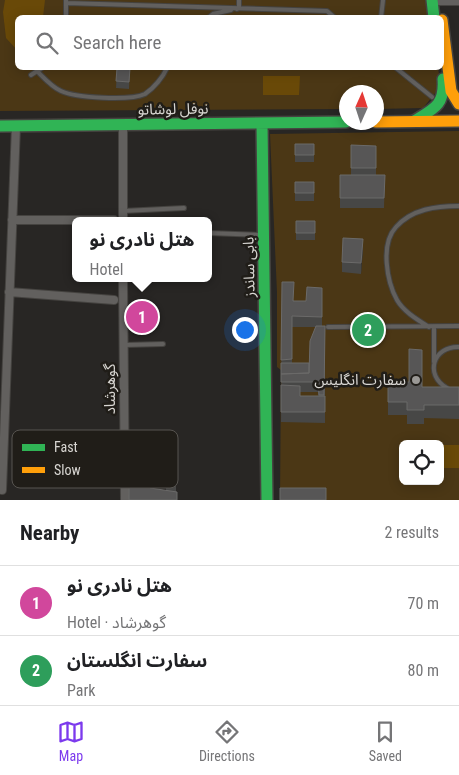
<!DOCTYPE html>
<meta charset="utf-8">
<style>
body{margin:0;font-family:"Roboto Condensed","Noto Sans Arabic",sans-serif;background:#f2f2f2;color:#202124}
.controls{position:absolute;right:15px;bottom:15px;display:grid;overflow:hidden;border-radius:8px;box-shadow:0 2px 12px #0003}
.controls button{width:45px;height:45px;display:grid;place-items:center;padding:0;border:0;border-bottom:1px solid #e0e0e0;background:#fff;color:#202124;font:25px sans-serif}
.compass{position:absolute;left:339px;top:85px;width:45px;height:45px;border-radius:50%;background:#fff;box-shadow:0 2px 12px #0003;rotate:3deg}
.you{position:absolute;left:244px;top:329px;width:18px;height:18px;margin:-12px;border:4px solid #fff;border-radius:50%;background:#1a73e8;box-shadow:0 0 0 8px #1a73e833}
.badge{display:grid;place-items:center;width:32px;height:32px;border-radius:50%;background:#7c3aed;color:#fff;font-size:16px;font-weight:700}
.pin{position:absolute;translate:-50% -50%;border:2px solid #fff;box-shadow:0 1px 5px #0006}
.popup{position:absolute;left:72px;top:217px;width:140px;height:65px;box-sizing:border-box;display:grid;place-content:center;border-radius:8px;background:#fff;filter:drop-shadow(0 1px 4px #0005);font-size:16px;white-space:nowrap;color:#757577}
.popup b{font-size:19px;color:#202124}
.popup::after{content:'';position:absolute;left:50%;top:100%;margin-left:-10px;border:10px solid transparent;border-top-color:#fff}
.list{margin:0;padding:0;list-style:none}
h2{display:flex;justify-content:space-between;align-items:center;height:65px;margin:0;padding:0 20px;font-size:21px}
h2 small{font-size:16px;font-weight:400;color:#757577}
.list li{display:grid;grid-template-columns:32px 1fr auto;gap:15px;align-items:center;box-sizing:border-box;height:70px;padding:0 20px;border-top:1px solid #e0e0e0}
.list b{display:block;font-size:19px;white-space:nowrap}
.list p{margin:0;font-size:16px;white-space:nowrap;color:#757577}
.list em{font-size:16px;font-style:normal;color:#757577}
.icon{flex:none;width:28px;height:28px;fill:none;stroke:currentColor;stroke-width:2;stroke-linecap:round;stroke-linejoin:round}
.map{position:relative;flex:none;width:459px;height:500px;overflow:hidden}
.search{position:absolute;background:#fff;box-shadow:0 2px 12px #0003;left:15px;right:15px;top:15px;height:55px;display:flex;align-items:center;gap:12px;box-sizing:border-box;padding:0 18px;border-radius:8px;color:#757577;font-size:19px}
.sheet{height:205px;background:#fff}
nav{display:flex;justify-content:space-around;align-items:center;box-sizing:border-box;height:70px;border-top:1px solid #e0e0e0;background:#fff;font-size:14px;color:#757577}
nav a{display:grid;justify-items:center;gap:2px}
nav .on{color:#7c3aed}
.map>svg:first-child{display:block}
.green{fill:#4b3715;fill-rule:evenodd}
.water{fill:#694908}
.lines{fill:none;stroke-linecap:round;stroke-linejoin:round}
.lane-casing{stroke:#454340;stroke-width:6}
.street-casing{stroke:#454340;stroke-width:10}
.fast-casing{stroke:#454340;stroke-width:14}
.slow-casing{stroke:#454340;stroke-width:14}
.lane{stroke:#62605e;stroke-width:4}
.street{stroke:#62605e;stroke-width:8}
.fast{stroke:#30b455;stroke-width:11}
.slow{stroke:#ff9f0a;stroke-width:11}
.wall{fill:#474746;fill-rule:evenodd}
.shaded-wall{fill:#343332}
.building{fill:#575656;stroke:#6b6a69}
.poi-dot{fill:#9a9895;stroke:#201d18;stroke-width:2}
.labels{text-anchor:middle;dominant-baseline:central;stroke-width:5;stroke-linejoin:round;paint-order:stroke}
.street-label{font-size:15px;fill:#d8d6d2;stroke:#201d18}
.poi-label{font-size:15px;fill:#d8d6d2;stroke:#201d18;text-anchor:end}
.key{fill:#201d18;stroke:#575450;stroke-width:1}
.key-label{font-size:14px;fill:#d8d6d2}
</style>
<div class="map">
<svg width="459" height="500" viewBox="0 0 459 500">
<rect width="100%" height="100%" fill="#282624"/>
<path class="green" d="M0 0H429L431 17 18 18V68H438L441 86 423 108 377 109 376 92H346V109L0 111Z
M459 131V500H280L281 370 277 367V293L270 134ZM403 444H440V481H403Z"/>
<path class="water" d="M5 0H45L43 17 18 18 17 50 6 38 3 12Z
M263 76H300L299 95H263Z
M443 445H459V468H443Z"/>
<g class="lines">
<g class="lane-casing">
<path id="lane" d="M66 3 327 11 335 18
M237 9 239 8V0
M66 18V0
M208 18 213 14 231 10
M381 18 383 0
M396 68 432 97
M37 71C44 78 52 87 61 91 76 98 130 101 145 94 154 88 163 77 167 68
M31 75 42 68
M123 211 184 208
M208 233 261 235
M328 327 459 326
M429 327C418 320 404 312 397 300 387 282 380 244 396 227 412 209 436 206 459 206
M434 327V362
M124 345 163 344
M447 388C424 375 433 346 459 347
M124 434 159 433"/>
</g>
<g class="street-casing">
<path id="street" d="M439 1H459
M123 124V221
M12 220H114
M123 278 125 500
M9 292 114 300
M2 490 16 126"/>
</g>
<g class="fast-casing">
<path id="fast" d="M432 0 434 18
M414 121C434 109 445 105 443 79
M262 123 267 500
M0 126 346 122"/>
</g>
<g class="slow-casing">
<path id="slow" d="M442 20 451 91 459 104
M376 122 459 121"/>
</g>
<use href="#lane" class="lane"/>
<use href="#street" class="street"/>
<use href="#fast" class="fast"/>
<use href="#slow" class="slow"/>
</g>
<path class="wall" d="M117 68H130L129 89 116 88Z
M295 144H314V162H295Z
M351 145 376 146V175H385L384 208H340V175H351Z
M295 182H314V201H295Z
M296 221H315V240H296Z
M363 249 361 274 342 272V262Z
M282 282 294 301H306L322 288V326H325V423L281 422ZM292 327H316L309 363H292ZM300 392H318V396H300Z
M388 382 422 387H459V419L424 418V424H407V415H388Z
M129 434H176V492L129 500ZM146 471H166V491L150 488 146 484Z"/>
<path class="shaded-wall" d="M363 239V249L361 274V263Z"/>
<path class="building" d="M117 68H130L129 82 116 81Z
M295 144H314V155H295Z
M351 145 376 146V168H351Z
M340 175H385L384 198H340Z
M295 182H314V193H295Z
M296 221H315V233H296Z
M343 238 363 239 361 263 342 262Z
M282 282H294L293 301H306L307 287 322 288V317L292 316V359L281 360Z
M316 326H325L324 395H319L318 382H281V374L309 373 310 341Z
M409 349 422 350V387H459V405H424V410H407V402H388V382H409Z
M281 363H309V373L281 374Z
M281 385 300 386V396H325V412H281Z
M129 434H176V480L166 479V452H146V484L150 488 177 492V500H129Z
M280 488H326V500H280Z"/>
<circle class="poi-dot" cx="416" cy="380" r="5"/>
<g class="labels">
<g class="street-label">
<text transform="translate(173 109) rotate(-1)">نوفل لوشاتو</text>
<text transform="translate(249 267) rotate(-91)">بابی ساندز</text>
<text transform="translate(110 389) rotate(-90)">گوهرشاد</text>
</g>
<g class="poi-label">
<text x="406" y="380">سفارت انگلیس</text>
</g>
</g>
<rect x="12" y="430" width="166" height="58" rx="8" class="key"/>
<rect x="22" y="444" width="23" height="7" fill="#30b455"/>
<rect x="22" y="467" width="23" height="6" fill="#ff9f0a"/>
<g class="key-label">
<text x="54" y="452">Fast</text>
<text x="54" y="475">Slow</text>
</g>
</svg>
<div class="controls">
<button><svg class="icon" aria-label="locate" viewBox="0 0 24 24"><circle cx="12" cy="12" r="6"/><path d="M12 2v4M12 18v4M2 12h4M18 12h4"/></svg></button>
</div>
<svg class="compass" viewBox="-18 -18 36 36"><path d="M0-13l5 13h-10z" fill="#e53935"/><path d="M0 13l5-13h-10z" fill="#757577"/></svg>
<div class="you"></div>
<div class="pin badge" style="left:142px;top:317px;background:#d1479c">1</div>
<div class="popup"><b>هتل نادری نو</b>Hotel</div>
<div class="pin badge" style="left:368px;top:330px;background:#2e9e5b">2</div>
<div class="search"><svg class="icon" aria-label="search" viewBox="0 0 24 24"><circle cx="10" cy="10" r="6"/><path d="M15 15l6 6"/></svg>Search here</div>
</div>
<section class="sheet">
<h2>Nearby<small>2 results</small></h2>
<ul class="list">
<li><span class="badge" style="background:#d1479c">1</span><div><b>هتل نادری نو</b><p>Hotel · گوهرشاد</p></div><em>70 m</em></li>
<li><span class="badge" style="background:#2e9e5b">2</span><div><b>سفارت انگلستان</b><p>Park</p></div><em>80 m</em></li>
</ul>
</section>
<nav>
<a class="on"><svg class="icon" aria-label="map" viewBox="0 0 24 24"><path d="M3 6l6-2 6 2 6-2v14l-6 2-6-2-6 2zM9 4v14M15 6v14"/></svg>Map</a>
<a><svg class="icon" aria-label="directions" viewBox="0 0 24 24"><path d="M12 3l9 9-9 9-9-9zM9 14v-3h6M13 9l2 2-2 2"/></svg>Directions</a>
<a><svg class="icon" aria-label="saved" viewBox="0 0 24 24"><path d="M7 4h10v16l-5-4-5 4z"/></svg>Saved</a>
</nav>
